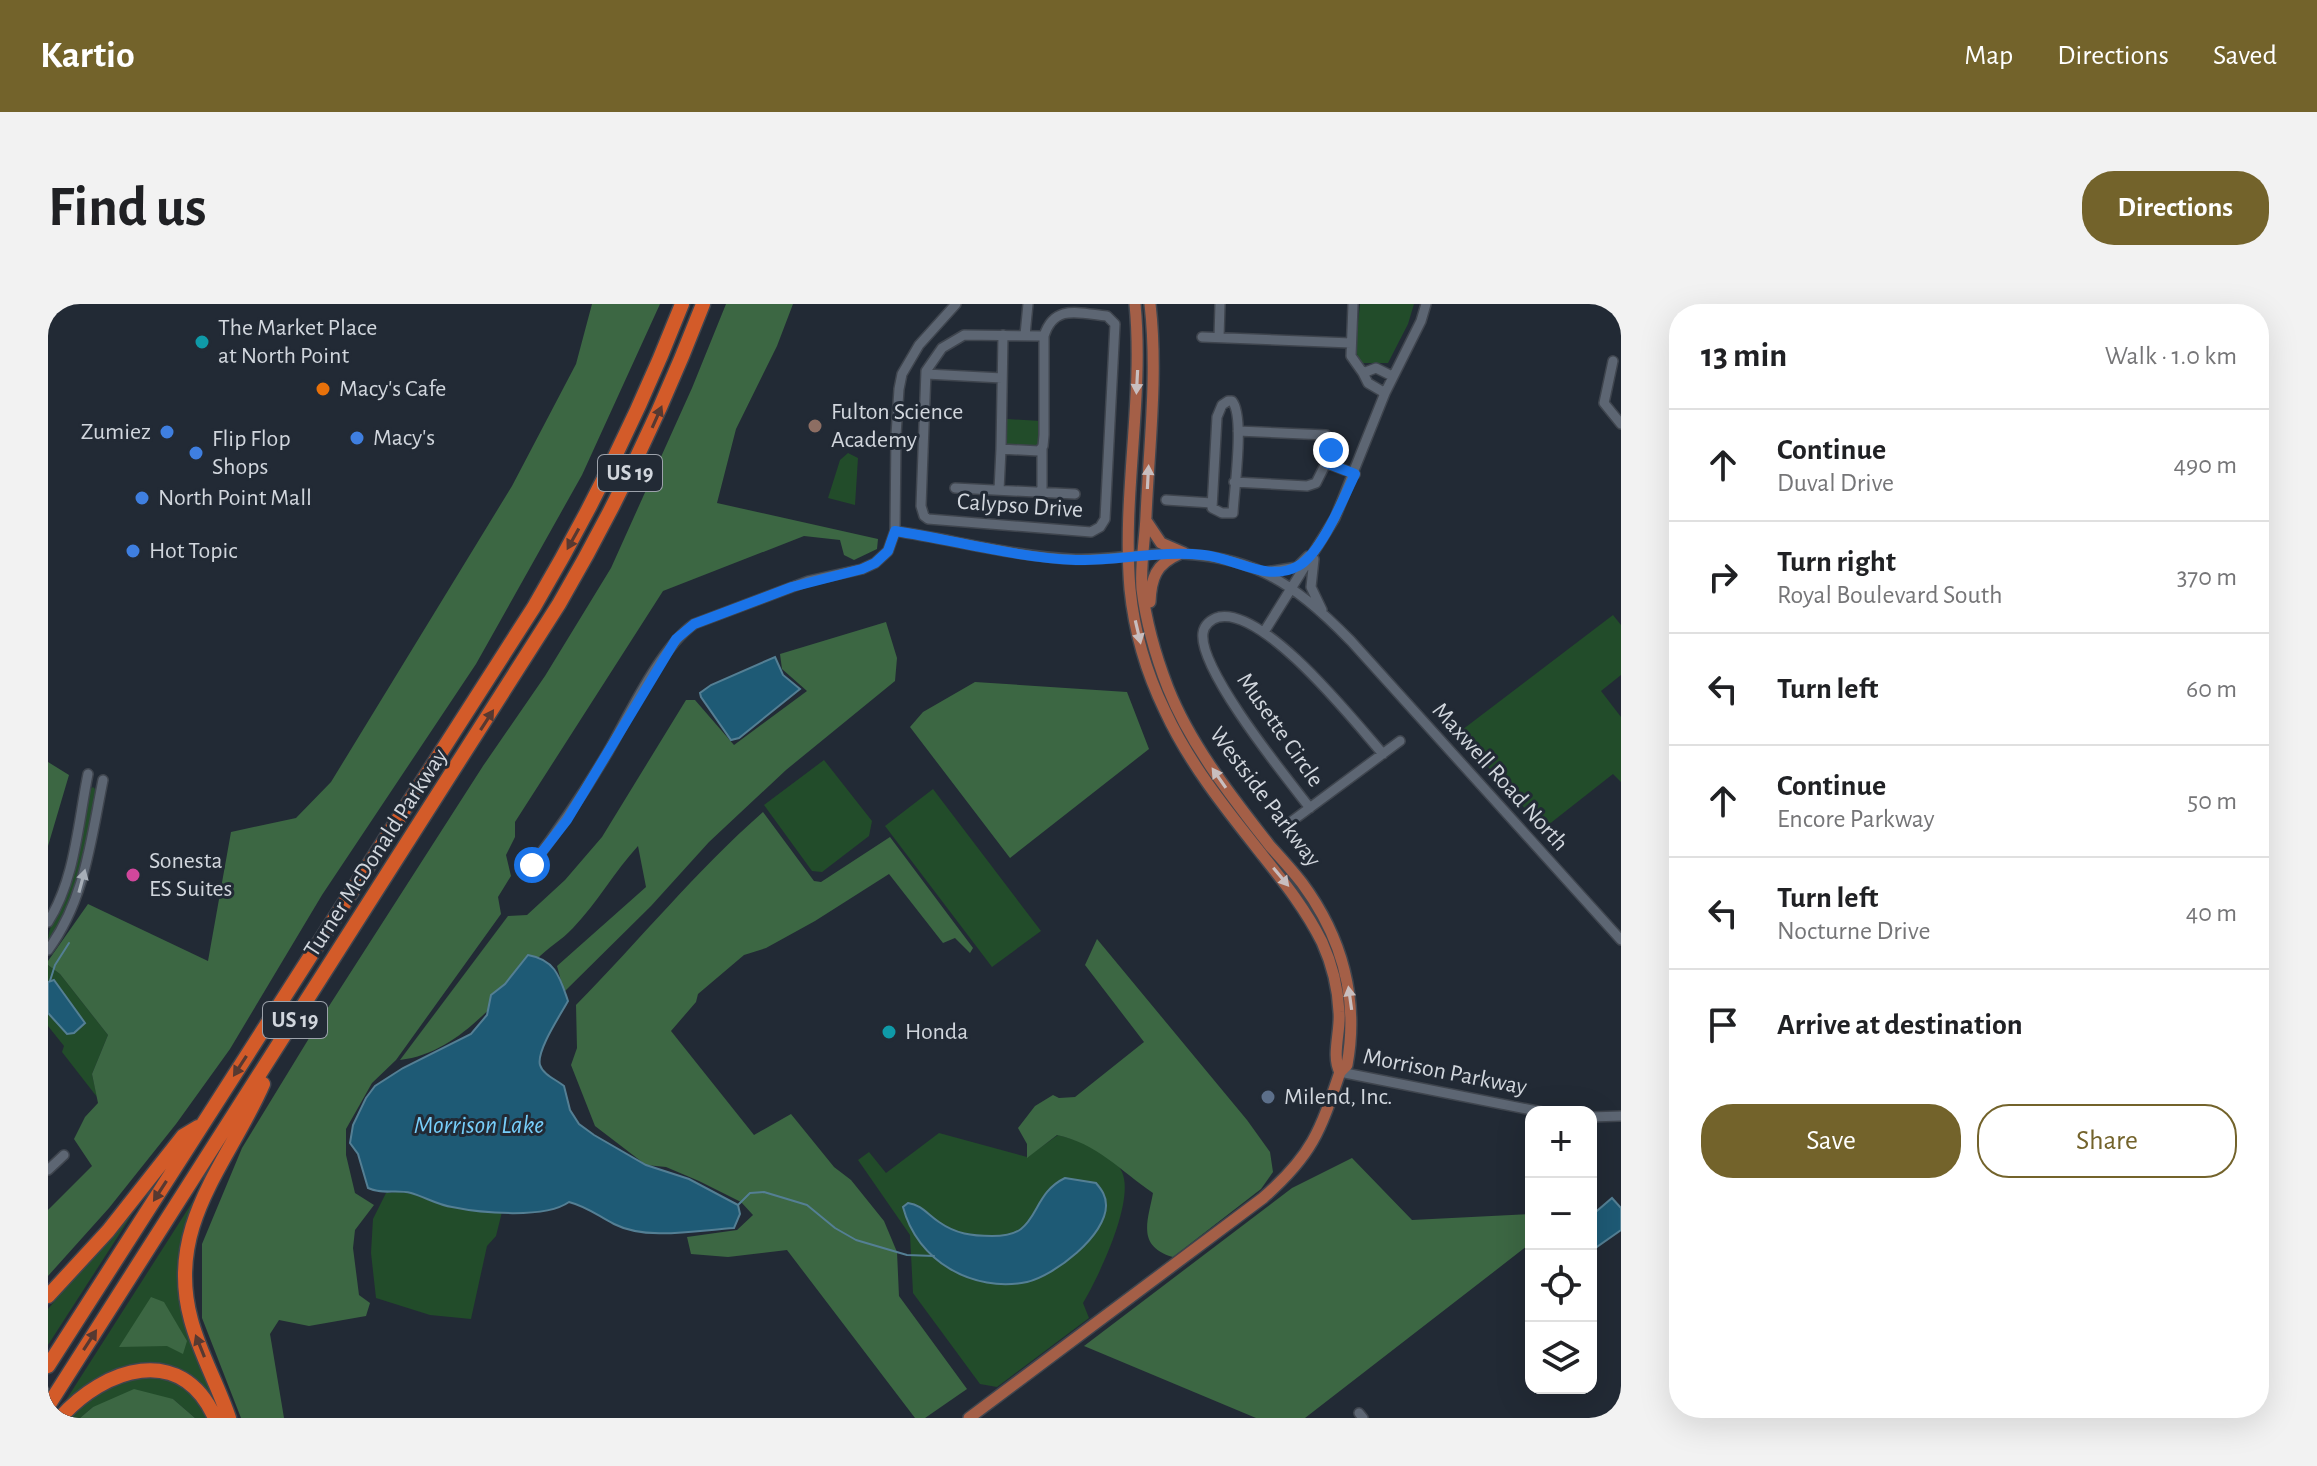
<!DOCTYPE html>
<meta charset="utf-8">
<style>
body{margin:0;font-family:"Alegreya Sans",sans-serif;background:#f2f2f2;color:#202124}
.controls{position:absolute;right:24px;bottom:24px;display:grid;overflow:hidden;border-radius:16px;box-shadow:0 8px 32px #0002}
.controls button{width:72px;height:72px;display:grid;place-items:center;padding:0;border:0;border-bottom:2px solid #e0e0e0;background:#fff;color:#202124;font:40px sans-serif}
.stop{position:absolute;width:24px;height:24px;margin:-18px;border:6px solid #1a73e8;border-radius:50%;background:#fff}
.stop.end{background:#1a73e8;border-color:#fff;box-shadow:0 2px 8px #0008}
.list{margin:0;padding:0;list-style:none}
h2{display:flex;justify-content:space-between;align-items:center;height:104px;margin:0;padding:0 32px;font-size:34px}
h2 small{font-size:26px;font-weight:400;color:#757577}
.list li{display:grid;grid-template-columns:52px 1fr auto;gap:24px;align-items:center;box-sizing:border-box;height:112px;padding:0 32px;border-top:2px solid #e0e0e0}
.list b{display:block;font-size:30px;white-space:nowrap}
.list p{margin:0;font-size:26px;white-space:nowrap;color:#757577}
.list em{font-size:26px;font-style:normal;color:#757577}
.actions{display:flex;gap:16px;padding:24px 32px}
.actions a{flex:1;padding:18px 0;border:2px solid #73632b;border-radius:32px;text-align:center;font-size:28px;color:#73632b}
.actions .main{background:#73632b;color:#fff}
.icon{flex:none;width:44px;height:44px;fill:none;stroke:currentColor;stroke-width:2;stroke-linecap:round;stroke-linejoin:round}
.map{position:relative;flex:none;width:1573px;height:1114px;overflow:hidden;border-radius:32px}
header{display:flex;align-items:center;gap:48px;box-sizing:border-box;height:112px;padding:0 40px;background:#73632b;color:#fff}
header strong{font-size:38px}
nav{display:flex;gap:44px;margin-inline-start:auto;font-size:28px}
.intro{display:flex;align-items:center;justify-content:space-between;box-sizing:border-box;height:192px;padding:0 48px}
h1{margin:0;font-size:56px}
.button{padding:20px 36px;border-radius:32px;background:#73632b;color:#fff;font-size:28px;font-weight:700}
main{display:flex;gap:48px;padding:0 48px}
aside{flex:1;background:#fff;border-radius:32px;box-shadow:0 8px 32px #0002}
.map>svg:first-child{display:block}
.green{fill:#224c2a}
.forest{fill:#3c6743}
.water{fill:#1e5a75;stroke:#547f94;stroke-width:2}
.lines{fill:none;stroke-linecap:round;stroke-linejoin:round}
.stream{stroke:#547f94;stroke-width:2}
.minor-casing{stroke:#3f454e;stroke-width:12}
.major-casing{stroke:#3f454e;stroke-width:14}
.highway-casing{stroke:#3f454e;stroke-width:17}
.minor{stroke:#5d6673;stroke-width:9}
.major{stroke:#a45f47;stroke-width:11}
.highway{stroke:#d35b29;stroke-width:14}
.oneway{fill:#c8bebf}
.oneway2{fill:#573931}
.oneway3{fill:#a8afb8}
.route{stroke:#1a73e8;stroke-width:10}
.culture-dot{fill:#0f9aa8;stroke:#222a35;stroke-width:3}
.food-dot{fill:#e8710a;stroke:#222a35;stroke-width:3}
.education-dot{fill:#8d6e63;stroke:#222a35;stroke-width:3}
.shop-dot{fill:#3f7fe0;stroke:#222a35;stroke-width:3}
.hotel-dot{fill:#d1479c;stroke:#222a35;stroke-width:3}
.service-dot{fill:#5c6f8a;stroke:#222a35;stroke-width:3}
.labels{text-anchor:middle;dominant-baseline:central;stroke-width:6;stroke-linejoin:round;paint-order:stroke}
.shield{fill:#222a35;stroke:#9ca2ab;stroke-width:2}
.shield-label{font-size:22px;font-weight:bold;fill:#d1d6dd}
.poi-label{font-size:24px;fill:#d1d6dd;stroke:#222a35;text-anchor:start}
.street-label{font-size:24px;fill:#d1d6dd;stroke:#222a35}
.water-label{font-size:26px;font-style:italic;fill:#77cefa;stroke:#222a35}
</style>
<header>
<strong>Kartio</strong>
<nav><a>Map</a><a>Directions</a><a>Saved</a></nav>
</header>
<div class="intro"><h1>Find us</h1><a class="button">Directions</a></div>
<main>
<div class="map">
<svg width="1573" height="1114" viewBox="0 0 1573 1114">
<rect width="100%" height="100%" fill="#222a35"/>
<path class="green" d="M1312 0H1366L1360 20 1340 59H1313L1307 46Z
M959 115 993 117 991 143 957 141Z
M800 149 810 154 807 201 780 194 792 156Z
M1565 311 1573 321V371L1553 387 1573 413V478L1565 470 1495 525 1410 429Z
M776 456 824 517 821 532 774 568 764 567 716 501Z
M45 483 49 487 27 587 19 608 0 639C0 618 16 600 21 580 30 550 34 518 40 487Z
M885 485 993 627 944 663 837 522Z
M0 661 12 670 60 731 44 770 49 793 14 748 16 742 0 722Z
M891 829 979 853 1010 831C1029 836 1065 847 1074 868 1087 897 1051 972 1035 999L1041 1014 949 1083 932 1080 865 989 862 931 810 856 821 848 838 869Z
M350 888C368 888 383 899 401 903 418 907 436 908 454 908L448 932 439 942 423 1015 382 1011 328 994 323 949 325 915 338 889Z
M147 894 150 896 135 1001 175 1107 170 1110 122 1064 94 1060 52 1072 11 1107Z
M85 904 83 912 0 1041V1005Z
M85 1070C129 1075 137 1079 163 1114H147L125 1095 45 1103 32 1114H18L52 1083Z"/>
<path class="forest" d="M544 0H612L534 171 428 360 274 591 182 745 128 820 61 904 0 972V906L44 862 26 835 37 813 50 799 44 770 60 731 12 670 0 661V657L40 600 160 657 183 528 248 514 283 478 464 182 528 60Z
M678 0H745L729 42 688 125 669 199 830 235 829 245 806 256 796 251 792 236 756 232 615 287 467 518V533L458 551 463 572 450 593 453 610 348 756 324 779 298 825V851L307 889 326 901 307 926 305 944 311 991 322 999 318 1012 261 1022 231 1016 222 1030 236 1114H193L154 1014V940L194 844 274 713 435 462 497 372 563 264 644 84Z
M838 318 849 354 847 377 738 466 661 538 603 602 516 688 509 662 598 583 590 542C567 567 549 599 525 624 514 636 499 644 488 656 449 695 411 749 352 756L460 612 479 611 517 576 554 533 638 396H647L686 441 759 387 734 365 732 350Z
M927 378 1079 388 1101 445 962 554 862 423 875 408Z
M0 458 21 471 0 542Z
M715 508 766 577 773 578 842 533 925 644 922 649 907 634 895 639 841 570 767 617 718 644 696 651 650 690 648 698 623 727 706 831 743 810 786 863 803 876 836 917 849 948 851 992 919 1085 877 1114H867L739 946 680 953 643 950 639 933 689 926 705 911 693 898 651 877 618 863 598 861 547 822 523 761 529 744 528 701C591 637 648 567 715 508Z
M1049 635 1199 816 1222 848 1225 868 1213 885 1125 953C1088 942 1100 917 1105 889 1073 867 1048 839 1009 831L979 854V840L970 824 987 802 1005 791 1011 794 1027 793 1096 738 1037 661Z
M1304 854 1364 916 1483 910V939L1257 1114H1208L1036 1042 1244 884Z
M103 993 116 998 139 1037 135 1050 119 1042 71 1043Z
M86 1085 125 1095 147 1114H32L45 1103Z"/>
<path class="water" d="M727 353 735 371 752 385 691 434 683 436 653 393 652 389 663 381Z
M480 651C508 656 512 674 520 697 513 710 488 747 492 761 495 771 509 776 516 782L522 806 531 820 546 831 598 861 641 875 690 901 692 910 686 924C651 926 599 937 566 920 550 912 540 903 521 898 497 915 433 909 404 903 390 901 377 893 363 889 347 885 335 891 320 884L310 850 302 839 305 821 318 794 327 782 355 764 423 730 439 711 443 691 457 680Z
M6 676 37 719 26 729 19 730 0 709V678Z
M1017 874 1048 879C1054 886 1058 892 1058 901 1059 931 1006 972 979 978 925 989 869 957 855 903L860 899C874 901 879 910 891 918 908 930 924 932 944 932 954 932 965 931 973 925 990 912 990 887 1017 874Z
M1564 894 1573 904V926L1543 947V912Z"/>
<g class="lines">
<path class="stream" d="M2 677 7 661 21 639
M690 901 702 889 716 888 759 901 787 924 808 936 859 951 886 952"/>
<g class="minor-casing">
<path id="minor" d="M1305 0 1303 52 1315 69
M955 31 953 145 991 147 995 142 996 131V32C1006 0 1030 9 1059 12L1067 20 1057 215 1052 223 1043 228 880 215 876 212 873 202 878 67 894 44 916 31 996 32
M977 31 980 0
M1154 33 1303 39
M1171 33 1172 0
M1565 57 1556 99 1573 120
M878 70 954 74
M1337 89 1320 79 1315 69 1328 64 1344 72
M1180 97H1184C1197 112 1186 186 1185 209H1174L1164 204 1169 113 1174 101Z
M994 145V188
M1278 159 1307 170
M1186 178 1259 182 1268 179 1278 159 1284 138 1278 131 1190 127
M907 184 1027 190
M951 186 953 145
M1118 196 1164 199
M847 227C906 236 965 252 1023 255 1052 257 1081 251 1109 250 1199 247 1242 275 1303 337L1573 636
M1266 255 1263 283 1274 306
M1217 268 1249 263 1260 252
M1216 328 1287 214 1337 89 1373 17 1378 0
M1262 504C1238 473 1150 365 1155 329 1156 321 1163 315 1171 313 1217 304 1306 417 1335 450
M1244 517 1352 437
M484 561C512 524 537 487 560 448 581 411 612 344 646 320L760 277 814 265 827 259 840 247 847 227 848 131 851 85 854 70 871 41 908 0
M0 618C27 576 30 519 40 470
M0 646C37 596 43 535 55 476
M1292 768 1494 808
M1543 813 1573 812
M0 866 16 851
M1311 1109 1315 1114"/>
</g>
<g class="major-casing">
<path id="major" d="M1087 0C1096 95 1074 190 1082 285 1086 326 1099 370 1117 407 1141 459 1177 504 1212 548 1235 577 1257 604 1274 638 1284 660 1290 684 1291 708 1293 726 1283 752 1292 768
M1099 218 1113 239 1136 249
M1102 298C1103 274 1108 260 1131 250
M921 1114 1215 894C1264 851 1272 828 1292 768L1299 761C1311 695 1294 633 1254 579 1244 566 1233 554 1222 542 1184 493 1143 442 1120 384 1108 353 1098 318 1094 285 1092 261 1097 236 1098 212 1101 142 1110 70 1102 0"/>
</g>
<g class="highway-casing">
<path id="highway" d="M0 992 60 927 135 832 150 823
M0 1062 486 303C543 206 593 105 634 0
M0 1102 511 300C567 204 615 104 655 0
M12 1114C56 1064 133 1038 167 1114
M181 1114C170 1081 152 1050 143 1016 117 921 180 860 215 780"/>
</g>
<use href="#minor" class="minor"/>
<use href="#major" class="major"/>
<use href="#highway" class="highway"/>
</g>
<defs><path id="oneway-solid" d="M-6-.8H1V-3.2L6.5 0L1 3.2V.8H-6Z" transform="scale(2)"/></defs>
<g class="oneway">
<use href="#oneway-solid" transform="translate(1089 78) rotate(93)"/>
<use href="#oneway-solid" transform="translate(1100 173) rotate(-87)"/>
<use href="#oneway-solid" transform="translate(1090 328) rotate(77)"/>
<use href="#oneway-solid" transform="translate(1171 474) rotate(-125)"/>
<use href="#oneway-solid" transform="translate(1233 573) rotate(50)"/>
<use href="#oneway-solid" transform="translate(1302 694) rotate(-98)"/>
</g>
<g class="oneway2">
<use href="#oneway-solid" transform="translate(609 113) rotate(-66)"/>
<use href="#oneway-solid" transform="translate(525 235) rotate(119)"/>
<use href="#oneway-solid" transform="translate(439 416) rotate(-57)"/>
<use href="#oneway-solid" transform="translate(192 762) rotate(123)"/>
<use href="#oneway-solid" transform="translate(112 887) rotate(123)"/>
<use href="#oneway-solid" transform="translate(42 1036) rotate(-57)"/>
<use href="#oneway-solid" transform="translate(152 1042) rotate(-112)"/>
</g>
<use class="oneway3" href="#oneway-solid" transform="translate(34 577) rotate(-75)"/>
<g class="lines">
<path class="route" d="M484 561 519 516 628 335 646 320 744 283 814 265 827 259 840 247 847 227C906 236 969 254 1028 256 1071 257 1113 246 1156 251 1187 254 1220 279 1250 262 1273 250 1296 193 1307 170L1278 159 1283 146"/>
</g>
<g class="culture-dot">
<circle cx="154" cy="38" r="8"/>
<circle cx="841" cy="728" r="8"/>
</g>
<circle class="food-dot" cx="275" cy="85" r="8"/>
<circle class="education-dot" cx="767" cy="122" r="8"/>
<g class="shop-dot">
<circle cx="119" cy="128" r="8"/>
<circle cx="309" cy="134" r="8"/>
<circle cx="148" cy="149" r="8"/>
<circle cx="94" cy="194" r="8"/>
<circle cx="85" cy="247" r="8"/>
</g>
<circle class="hotel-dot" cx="85" cy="571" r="8"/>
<circle class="service-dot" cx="1220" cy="793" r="8"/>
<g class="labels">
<g class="shield">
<rect x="550" y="151" width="64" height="36" rx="6"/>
<rect x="215" y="698" width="64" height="36" rx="6"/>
</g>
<g class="shield-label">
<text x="582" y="169">US 19</text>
<text x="247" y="716">US 19</text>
</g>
<g class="poi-label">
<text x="170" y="24">The Market Place<tspan x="170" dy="28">at North Point</tspan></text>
<text x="291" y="85">Macy's Cafe</text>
<text x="783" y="108">Fulton Science<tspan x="783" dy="28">Academy</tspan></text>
<text x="103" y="128" text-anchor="end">Zumiez</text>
<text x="325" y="134">Macy's</text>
<text x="164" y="135">Flip Flop<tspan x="164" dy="28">Shops</tspan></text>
<text x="110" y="194">North Point Mall</text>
<text x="101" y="247">Hot Topic</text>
<text x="101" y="557">Sonesta<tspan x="101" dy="28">ES Suites</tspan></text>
<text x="857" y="728">Honda</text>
<text x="1236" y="793">Milend, Inc.</text>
</g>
<g class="street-label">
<text transform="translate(972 202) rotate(4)">Calypso Drive</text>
<text transform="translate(1232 426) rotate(55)">Musette Circle</text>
<text transform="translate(1452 473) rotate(48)">Maxwell Road North</text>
<text transform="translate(1217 493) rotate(53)">Westside Parkway</text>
<text transform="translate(328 549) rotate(-57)">Turner McDonald Parkway</text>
<text transform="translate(1397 768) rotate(11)">Morrison Parkway</text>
</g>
<g class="water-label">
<text x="431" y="821">Morrison Lake</text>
</g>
</g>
</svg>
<div class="controls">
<button>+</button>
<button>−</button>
<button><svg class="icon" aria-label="locate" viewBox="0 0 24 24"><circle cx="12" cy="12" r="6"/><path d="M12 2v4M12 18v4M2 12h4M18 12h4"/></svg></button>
<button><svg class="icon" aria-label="layers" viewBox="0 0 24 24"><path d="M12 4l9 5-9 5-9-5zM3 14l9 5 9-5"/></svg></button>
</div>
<div class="stop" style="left:484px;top:561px"></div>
<div class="stop end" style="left:1283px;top:146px"></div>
</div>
<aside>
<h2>13 min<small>Walk · 1.0 km</small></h2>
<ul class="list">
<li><svg class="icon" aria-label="ahead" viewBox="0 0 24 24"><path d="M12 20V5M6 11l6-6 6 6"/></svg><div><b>Continue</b><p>Duval Drive</p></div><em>490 m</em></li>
<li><svg class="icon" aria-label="right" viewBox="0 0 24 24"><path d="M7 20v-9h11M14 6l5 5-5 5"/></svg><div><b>Turn right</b><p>Royal Boulevard South</p></div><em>370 m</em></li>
<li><svg class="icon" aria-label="left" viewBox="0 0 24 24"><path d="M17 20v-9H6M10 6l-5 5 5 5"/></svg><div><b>Turn left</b></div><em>60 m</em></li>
<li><svg class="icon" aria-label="ahead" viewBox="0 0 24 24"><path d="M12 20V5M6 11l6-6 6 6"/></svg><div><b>Continue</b><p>Encore Parkway</p></div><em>50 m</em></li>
<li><svg class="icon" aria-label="left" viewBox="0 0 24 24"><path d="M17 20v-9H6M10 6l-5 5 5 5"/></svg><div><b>Turn left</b><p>Nocturne Drive</p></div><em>40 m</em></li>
<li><svg class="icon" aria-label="arrive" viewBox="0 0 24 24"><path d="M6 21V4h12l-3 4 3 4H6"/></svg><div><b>Arrive at destination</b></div></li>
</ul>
<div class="actions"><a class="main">Save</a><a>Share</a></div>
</aside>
</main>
